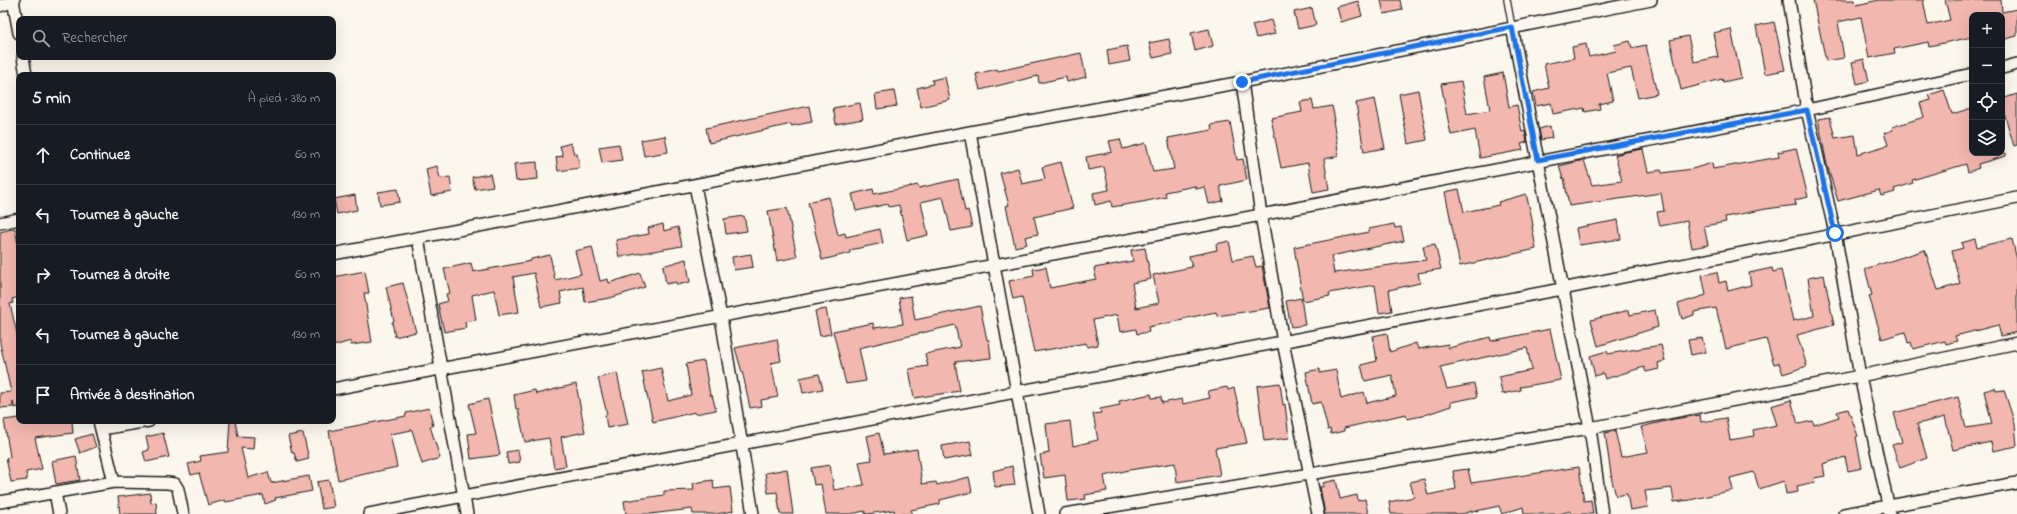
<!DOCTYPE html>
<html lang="fr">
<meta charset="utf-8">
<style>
body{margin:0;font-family:"Indie Flower",sans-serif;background:#20242c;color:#f1f3f6}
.controls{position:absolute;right:12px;top:12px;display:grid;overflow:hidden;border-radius:8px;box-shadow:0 4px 16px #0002}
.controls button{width:36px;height:36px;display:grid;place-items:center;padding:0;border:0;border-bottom:1px solid #363941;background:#171b24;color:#f1f3f6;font:20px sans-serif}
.stop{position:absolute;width:12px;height:12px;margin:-9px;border:3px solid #1a73e8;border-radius:50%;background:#fff}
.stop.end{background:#1a73e8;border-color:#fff;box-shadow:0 1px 4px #0008}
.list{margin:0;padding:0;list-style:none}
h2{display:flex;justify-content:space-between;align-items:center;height:52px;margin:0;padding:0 16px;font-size:17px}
h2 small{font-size:13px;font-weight:400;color:#9ea1a6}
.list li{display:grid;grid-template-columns:26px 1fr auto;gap:12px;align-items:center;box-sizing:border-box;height:60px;padding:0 16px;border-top:1px solid #363941}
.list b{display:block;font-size:15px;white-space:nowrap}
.list em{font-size:13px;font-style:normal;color:#9ea1a6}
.icon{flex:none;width:22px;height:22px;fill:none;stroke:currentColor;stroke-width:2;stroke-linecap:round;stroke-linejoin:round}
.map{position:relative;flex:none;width:2017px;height:514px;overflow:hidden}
.search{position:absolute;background:#171b24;box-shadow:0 4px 16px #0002;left:16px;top:16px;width:320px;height:44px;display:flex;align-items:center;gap:10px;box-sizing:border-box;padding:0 14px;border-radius:8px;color:#9ea1a6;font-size:15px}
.panel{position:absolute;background:#171b24;box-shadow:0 4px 16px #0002;left:16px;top:72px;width:320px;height:352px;border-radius:8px}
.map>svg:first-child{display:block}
.building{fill:#f2b7af;stroke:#1c1c1c}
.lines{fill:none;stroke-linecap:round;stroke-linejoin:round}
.service-casing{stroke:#1c1c1c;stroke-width:8}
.minor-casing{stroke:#1c1c1c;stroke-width:14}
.service{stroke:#fbf7ec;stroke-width:5.5}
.minor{stroke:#fbf7ec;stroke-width:11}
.route{stroke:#1a73e8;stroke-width:5}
</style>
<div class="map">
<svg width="2017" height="514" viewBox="0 0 2017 514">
<rect width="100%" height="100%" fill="#fbf7ec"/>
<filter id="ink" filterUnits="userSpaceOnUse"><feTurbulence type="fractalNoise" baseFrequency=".025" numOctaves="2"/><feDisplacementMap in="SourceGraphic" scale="8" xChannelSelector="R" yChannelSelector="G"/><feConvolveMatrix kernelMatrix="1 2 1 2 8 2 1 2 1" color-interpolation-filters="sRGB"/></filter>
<g filter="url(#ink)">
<path class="building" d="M1381 0H1400L1402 10 1384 14Z
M1813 0H1855L1856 5 1879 0H1923L1928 25 1950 20 1945 0H2001L2002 12 2017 9V36L2002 40V15H1972V37L1929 46 1928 42 1894 49 1895 53 1869 58 1861 17 1838 22 1844 58 1826 61Z
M1358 1 1362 16 1341 22 1337 7Z
M1312 8 1316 25 1298 29 1294 12Z
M1271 20 1275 34 1256 38 1252 25Z
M1774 22 1785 70 1765 74 1756 26Z
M1209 29 1213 46 1195 51 1191 33Z
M1731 29 1741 78 1723 82 1722 79 1681 90 1670 40 1688 36 1694 62 1718 57 1713 33Z
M1169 39 1172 54 1153 58 1149 43Z
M1630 41 1632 48 1646 45 1657 94 1638 98 1631 68 1607 73 1613 101 1599 104 1600 109 1585 112 1584 108 1553 114 1551 103 1536 106 1533 92 1549 88 1544 64 1574 58 1572 47 1586 44 1589 57 1616 51 1614 45Z
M1127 46 1130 61 1109 65 1107 50Z
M1081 53 1086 77 1067 82 1066 77 1039 83 1038 76 980 90 976 74 997 69 998 71Z
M1864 59 1869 81 1857 84 1852 62Z
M1503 73 1509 107 1517 105 1522 132 1525 131 1527 142 1521 144 1523 150 1480 158 1475 130 1451 135 1441 84 1461 81 1467 114 1490 110 1484 77Z
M945 77 950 100 921 107 917 88 933 84 932 80Z
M1418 90 1427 140 1408 144 1399 94Z
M1944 90 1952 114 1972 108V153H2006V156L1978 164 1979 168 1968 172 1966 164 1912 180 1913 183 1894 189 1895 192 1881 196 1879 190 1838 201 1827 165 1818 119 1830 117 1835 138 1855 135 1858 154 1888 145 1884 133 1893 130 1892 127 1924 117 1920 103 1931 100 1929 95Z
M894 91 897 106 877 109 875 94Z
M2017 94V145L2014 146 2002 106V99Z
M1375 99 1385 148 1364 152 1356 103Z
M1312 100 1314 109 1332 106 1335 120H1333L1339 156 1324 159 1329 189 1313 192 1308 163 1281 168 1271 118 1302 112 1300 102Z
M860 103 863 119 836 124 833 108Z
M809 106 812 122 791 126V124L709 143 706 128Z
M1230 122 1237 160 1243 159 1247 180 1220 186 1223 201 1209 204 1205 187 1196 189 1195 186 1165 192 1166 197 1142 202 1112 207 1111 201 1095 205 1093 193 1109 190 1104 167 1088 170 1086 157 1112 152 1109 141 1120 139 1123 149 1146 143 1153 172 1174 169 1168 138 1212 130 1211 125Z
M1550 126 1552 138 1541 140 1539 129Z
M665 136 668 152 644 156 641 140Z
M571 143 574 154H577L580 168 558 171 556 157 563 156 560 146Z
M619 144 622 160 602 163 599 147Z
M1796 148 1808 197 1795 200 1796 205 1766 209 1725 217 1726 222 1704 226 1708 245 1692 248 1687 221 1660 226 1657 212 1664 211 1661 193 1569 206 1564 178 1563 179 1559 166 1584 160 1592 185 1622 181 1615 155 1626 152 1643 149 1648 172 1661 170 1662 173 1692 169 1712 163 1713 169 1779 157 1778 152Z
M537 162 538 179 516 181 514 164Z
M1061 162 1073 208 1034 217 1038 234 1025 237 1027 244 1015 247 1006 206 1009 205 1000 173 1018 168 1022 184 1045 179 1042 167Z
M437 166 440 178 450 177 452 192 431 196 426 169Z
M490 174 493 186 475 189 472 177Z
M958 179 965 211 968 210 972 227 951 231 943 197 921 202 928 235 907 240 899 205 889 207 888 204 856 211 852 194 873 189 874 194 918 185 919 188Z
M398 189 400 202 380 205 378 192Z
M1459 189 1464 212 1499 205 1498 202 1526 194 1531 214 1533 226H1532L1536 249 1460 266 1445 192Z
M355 195 357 210 337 214 334 199Z
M829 197 838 235 845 233 846 237 880 229 883 243 850 250V253L822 260 808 202Z
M787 208 797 257 777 261 768 211Z
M744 216 747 231 726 234 724 219Z
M1618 220 1621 239 1579 245 1576 228Z
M663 224 664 231 678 227 682 246 619 257 616 240 649 234 648 228Z
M1394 224 1395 228 1401 227 1404 241 1331 256 1334 273 1426 260 1423 246 1435 244 1441 269 1418 273 1420 283 1389 290 1392 311 1379 313 1375 285 1329 293 1330 296 1303 301 1294 247 1369 232V229Z
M15 228 19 251V297L12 299 13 303 10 304 19 342V407L14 408 13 401V407L0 408V393L11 392 0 343V232Z
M1975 239 1977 247 2012 239 2017 260V332L2001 336 1998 325 1955 336 1957 341 1946 344 1945 341 1913 349 1911 342 1908 343 1905 332 1882 339 1869 296 1872 295 1865 269 1925 250 1938 290 1960 284 1952 251 1963 248 1961 243Z
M1229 241 1233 260 1253 256 1256 267 1262 266 1270 308 1217 316 1216 312 1182 319 1183 320 1148 327 1149 332 1137 334 1136 329 1120 332 1117 315 1093 320 1098 345 1087 347 1086 343 1034 352 1022 297 1013 299 1009 281 1034 276 1033 269 1046 267 1050 288 1096 279 1094 268 1133 261 1131 250 1145 248 1151 279 1132 283 1136 308 1159 303 1153 275 1192 267 1189 256 1217 250 1216 244Z
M592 247 600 281 608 279 609 283 640 273 645 287 610 298 585 302 583 287 560 292 562 303 541 307 534 273 513 277 519 312 499 315 494 290 472 295 476 320 465 322 466 328 444 332 438 304 448 301 446 294 450 293 444 269 471 263 473 272 531 261V259L550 255 555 280 581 274 575 251Z
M751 254 753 267 734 270 732 257Z
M686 259 690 282 677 285 676 282 666 284 663 266Z
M1772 268 1773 272 1781 270 1793 321 1814 316 1808 278 1824 275 1834 325 1797 335 1807 366 1783 374 1779 363 1774 364 1766 339 1726 349 1716 308 1694 312V315L1682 319 1678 304 1706 295 1702 275 1717 272 1719 283 1726 281 1728 291 1751 285 1749 273Z
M365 271 369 293H364L372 342 351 345V341L333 346V277Z
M403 283 416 332 395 337 392 322 394 321 386 287Z
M911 296 915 320 980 306 987 340H989L991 358 955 362 960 391 914 398 909 369 928 366 925 354 960 347 955 325 859 348 866 381 846 384 833 331 873 323 874 328 903 324 899 298Z
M1301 298 1305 325 1291 327 1286 301Z
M826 309 831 334 820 336 815 311Z
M1629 310 1630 315 1655 310 1658 327 1598 346 1591 320Z
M1550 329 1561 380 1520 387 1521 390 1502 394 1499 377 1532 370 1527 348 1440 367 1447 389 1474 384 1477 397 1451 402V406L1422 416 1407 419 1406 414 1344 428V431L1331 434 1330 429 1328 430 1321 402 1312 404 1306 372 1320 369V373L1336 370 1341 399 1364 392 1367 403 1396 396 1392 375 1365 381 1361 365 1377 361 1373 336 1387 333 1390 352 1416 343 1418 349 1448 344 1449 348 1490 337 1491 341Z
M1702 338 1706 352 1691 355 1688 340Z
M777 339 781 361 771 363 778 397 761 400 762 406 750 408 744 379 735 348Z
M1661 345 1665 361 1658 363 1659 369 1646 372 1644 367 1605 379 1603 373 1595 376 1590 356 1607 351 1608 354Z
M704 361 710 395H712L716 410 695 414V412L653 422 642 372 661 368 668 401 691 395 686 364Z
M617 373 628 424 607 428 605 415 607 414 598 378Z
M819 374 823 389 803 393 800 378Z
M1280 383 1283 405 1285 404 1289 438 1264 441 1257 386Z
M576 384 585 432 561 437 566 466 554 468 549 438 525 442 518 409H516L514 395 535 390 536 394Z
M1227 387 1228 390 1234 388 1247 443 1215 448 1220 475 1177 482 1175 463 1129 470 1104 476 1107 491 1085 495 1086 499 1068 501 1065 475 1044 478 1040 455 1049 453 1046 424 1070 421 1073 446 1098 440 1093 414 1101 413 1100 409 1120 405 1119 401 1151 394 1152 398 1161 397 1162 403 1182 399 1183 404 1210 398 1208 391Z
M1995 388 1996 391 2004 390 2015 424 2017 446 1993 451 1991 442 1953 450 1945 417 1917 424 1927 458 1900 468 1892 445 1902 442 1894 413 1958 397 1966 428 1992 424 1984 391Z
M488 399 500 455 471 459 468 434 476 433 469 404Z
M1791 400 1798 424 1813 421 1814 425 1839 417 1837 412 1848 409 1858 436 1856 437 1862 468 1848 471 1845 457 1823 464 1825 476 1814 478 1815 482 1797 486 1798 492 1786 494 1784 481 1759 489 1754 472 1730 478 1733 490 1690 500 1674 502 1672 488 1645 491 1648 507 1630 510 1627 494 1616 496 1612 481 1605 433 1615 431 1621 457 1648 452 1641 427 1674 419 1700 415 1701 422 1726 418 1730 440 1754 436 1753 430 1777 425 1771 406Z
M429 408 433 426H430L440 458 422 464 412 430 390 434 397 467 338 480 329 431 406 416V413Z
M19 418V421H23V423L38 421H72L73 433 35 438 42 469 26 472 27 480 11 482 6 458 10 457 4 420Z
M230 421H235L238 436 254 437 253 449 241 448 248 478 268 472 271 483 309 476 312 491 275 498 276 500 265 504 263 495 226 502 225 500 208 505 199 473 191 475 188 464 201 461 200 456 228 452Z
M163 433 169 457 146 462 143 452 149 450 146 437Z
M303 433 309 459 297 462 294 453H292L288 436Z
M879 433 884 454 917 449 922 484 936 482 937 485 969 477 972 492 940 500V504L911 510 912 514H895L894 510 868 514H865V511L850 514H826L821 484 814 485 811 468 830 465 834 490 864 485 859 462 872 460 867 436Z
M92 434 96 447 80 453 75 439Z
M970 441 973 455 944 460 942 446Z
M518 450 520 462 508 464 506 452Z
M76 456 80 480 56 484 52 461Z
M1012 466 1015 485 995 487 993 471Z
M1579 467 1584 501 1591 500 1593 514H1571L1570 511 1559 514H1524L1523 507 1502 514 1499 506 1476 511V510L1462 514H1391L1389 502 1414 497 1410 482 1424 479 1428 495 1456 489 1453 471 1468 469 1471 483Z
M787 469 793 514H780L777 492 768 493 765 473Z
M329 480 334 507 322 509 317 482Z
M713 480 714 489 730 487 733 511 717 514H693L692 509 650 514H626L624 501 664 495V491L694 490 693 483Z
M1336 480 1340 499 1357 495 1358 501 1365 499 1368 514H1325L1320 487 1324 486 1323 483Z
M150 493 151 503 156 502 157 514H120L118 497Z"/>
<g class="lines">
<g class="service-casing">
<path id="service" d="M1507 0 1512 27"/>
</g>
<g class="minor-casing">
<path id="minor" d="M13 0 19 33
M1789 0 1807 110 1835 233 1860 376 1890 514
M0 6 14 1
M1512 27 1590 428 1602 514
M23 57 26 75
M2002 68 2017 64
M1242 82 1261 215 1283 342 1318 514
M970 132 1039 514
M695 185 721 317 753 514
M0 223 19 219
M418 238 467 514
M333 254 970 132 1242 82 1651 0
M333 389 1261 215 1807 110 1972 74
M99 421 114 482
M101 429 149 421
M55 492 59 514
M0 502 114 482 167 483 175 484 178 489 183 514
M369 514 1562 289 2017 198
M1065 514 1590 428 1860 376 2017 343
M1844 514 2017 483"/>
</g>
<use href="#service" class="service"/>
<use href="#minor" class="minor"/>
</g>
</g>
<g class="lines" filter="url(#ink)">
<path class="route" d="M1242 82 1512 27 1538 160 1807 110 1835 233"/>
</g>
</svg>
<div class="controls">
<button>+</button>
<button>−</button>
<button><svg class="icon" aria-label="locate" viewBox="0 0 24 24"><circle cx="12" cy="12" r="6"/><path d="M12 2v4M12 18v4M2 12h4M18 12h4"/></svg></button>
<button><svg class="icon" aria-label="layers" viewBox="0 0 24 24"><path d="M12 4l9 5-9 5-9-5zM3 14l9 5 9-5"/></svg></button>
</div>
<div class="stop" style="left:1835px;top:233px"></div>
<div class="stop end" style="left:1242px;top:82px"></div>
<div class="search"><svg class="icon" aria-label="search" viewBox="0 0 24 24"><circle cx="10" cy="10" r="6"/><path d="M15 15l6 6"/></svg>Rechercher</div>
<section class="panel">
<h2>5 min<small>À pied · 380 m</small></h2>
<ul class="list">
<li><svg class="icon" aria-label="ahead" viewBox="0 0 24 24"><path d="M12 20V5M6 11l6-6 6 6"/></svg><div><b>Continuez</b></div><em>60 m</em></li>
<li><svg class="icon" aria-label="left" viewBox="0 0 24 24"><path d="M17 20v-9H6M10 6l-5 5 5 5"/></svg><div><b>Tournez à gauche</b></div><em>130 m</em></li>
<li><svg class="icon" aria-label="right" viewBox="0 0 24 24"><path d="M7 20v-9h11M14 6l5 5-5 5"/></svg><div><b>Tournez à droite</b></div><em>60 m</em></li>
<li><svg class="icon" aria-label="left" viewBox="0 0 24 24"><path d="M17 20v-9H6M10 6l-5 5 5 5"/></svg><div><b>Tournez à gauche</b></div><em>130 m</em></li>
<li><svg class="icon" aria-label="arrive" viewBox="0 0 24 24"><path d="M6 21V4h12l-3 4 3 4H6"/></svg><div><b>Arrivée à destination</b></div></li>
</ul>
</section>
</div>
